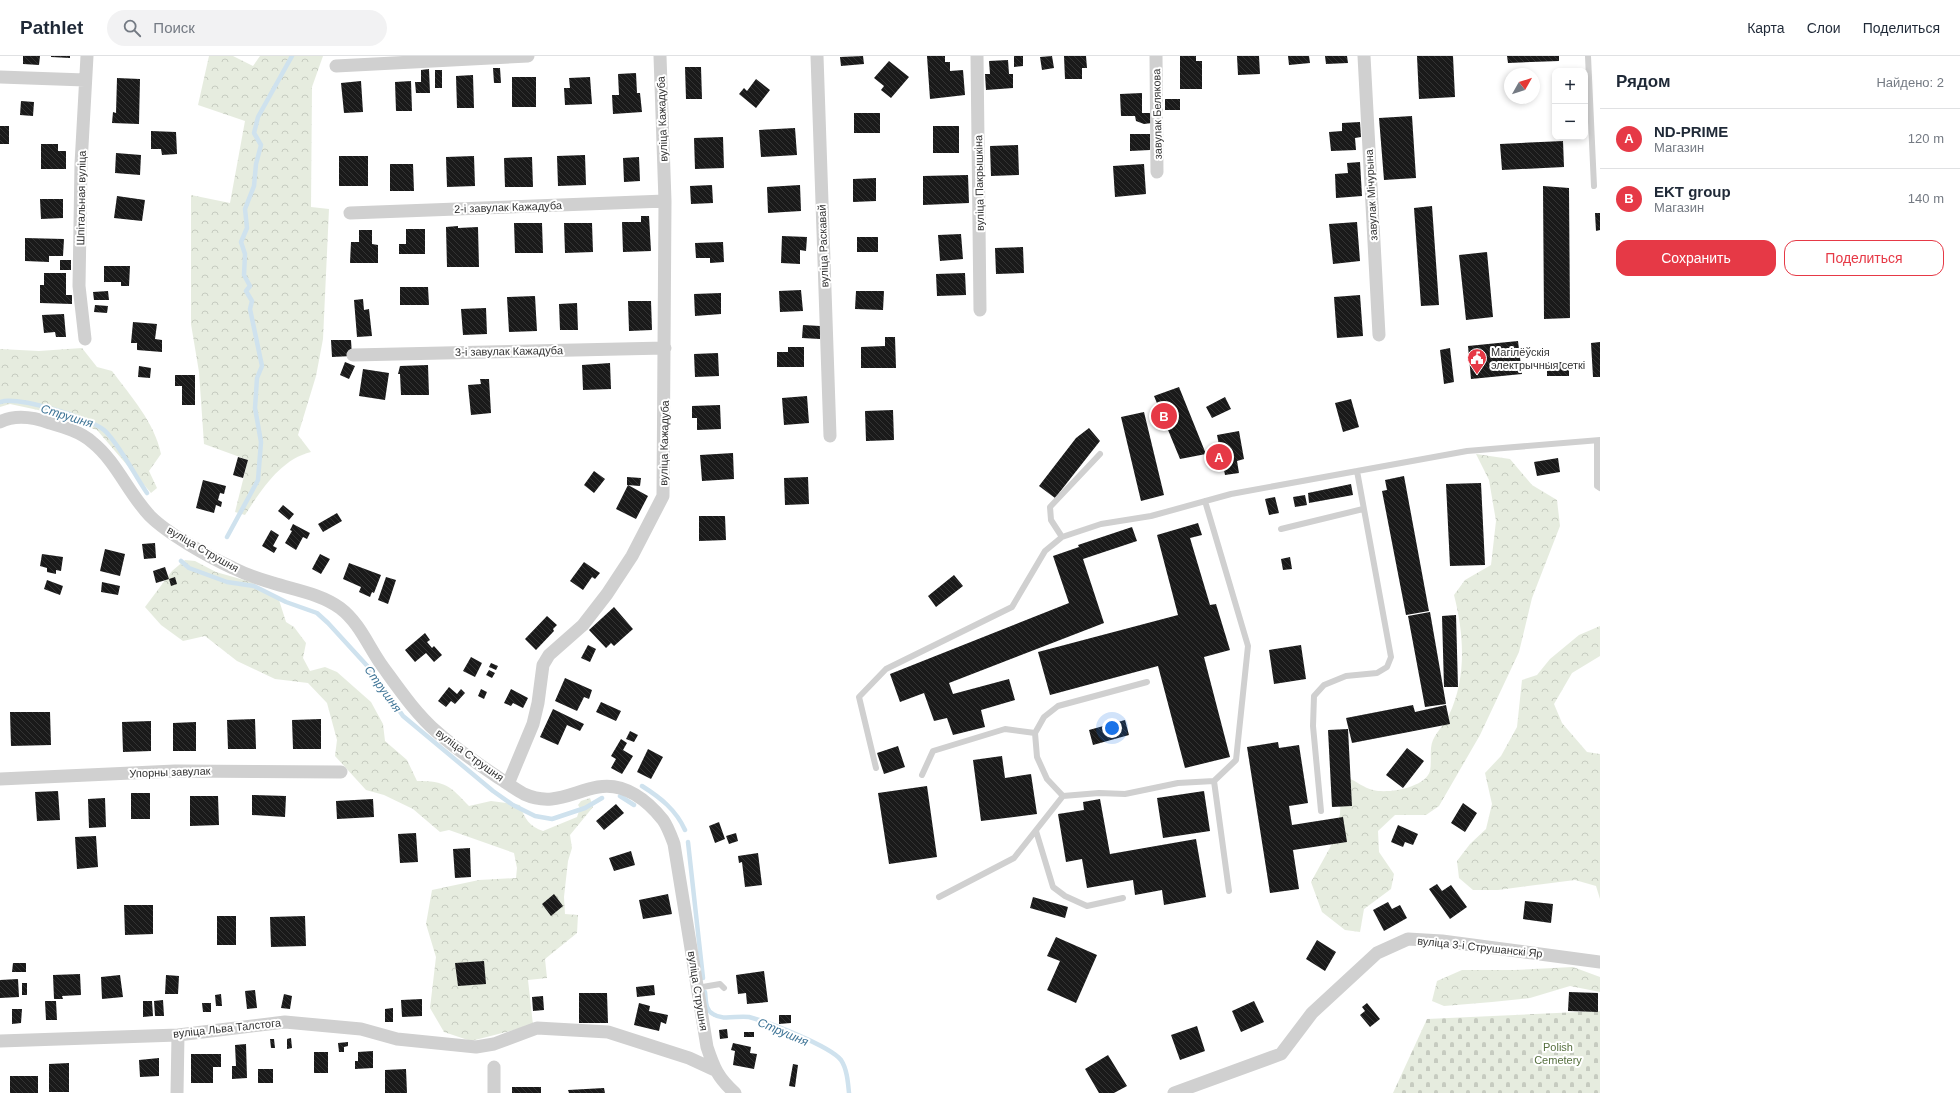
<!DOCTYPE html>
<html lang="ru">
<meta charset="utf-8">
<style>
body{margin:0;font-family:Helvetica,sans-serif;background:#f2f2f3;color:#1f2937}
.controls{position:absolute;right:12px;top:12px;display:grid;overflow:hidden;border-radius:8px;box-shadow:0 2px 6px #0003}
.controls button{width:36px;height:36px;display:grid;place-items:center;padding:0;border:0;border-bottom:1px solid #e0e1e3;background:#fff;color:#1f2937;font:20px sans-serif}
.compass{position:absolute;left:1504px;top:12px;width:36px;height:36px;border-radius:50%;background:#fff;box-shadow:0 2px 6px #0003;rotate:51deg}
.you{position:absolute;left:1112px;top:672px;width:14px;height:14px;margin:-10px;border:3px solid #fff;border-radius:50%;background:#1a73e8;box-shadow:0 0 0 6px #1a73e833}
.badge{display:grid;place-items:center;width:26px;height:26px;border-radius:50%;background:#e63946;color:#fff;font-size:13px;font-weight:700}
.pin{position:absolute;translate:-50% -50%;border:2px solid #fff;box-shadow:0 1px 4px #0006}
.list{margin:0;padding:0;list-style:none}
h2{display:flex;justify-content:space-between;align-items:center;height:52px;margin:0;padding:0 16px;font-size:17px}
h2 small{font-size:13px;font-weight:400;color:#747a83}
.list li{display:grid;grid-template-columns:26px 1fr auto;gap:12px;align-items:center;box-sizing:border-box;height:60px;padding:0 16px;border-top:1px solid #e0e1e3}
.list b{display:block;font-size:15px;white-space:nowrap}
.list p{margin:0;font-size:13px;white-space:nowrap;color:#747a83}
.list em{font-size:13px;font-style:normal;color:#747a83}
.actions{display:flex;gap:8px;padding:12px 16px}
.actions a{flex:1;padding:9px 0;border:1px solid #e63946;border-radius:12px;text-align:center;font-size:14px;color:#e63946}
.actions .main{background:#e63946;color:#fff}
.icon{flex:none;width:22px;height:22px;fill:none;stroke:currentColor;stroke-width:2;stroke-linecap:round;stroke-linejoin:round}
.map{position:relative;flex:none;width:1600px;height:1037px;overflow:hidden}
header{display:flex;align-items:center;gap:24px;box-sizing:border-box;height:56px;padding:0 20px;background:#fff;border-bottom:1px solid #e0e1e3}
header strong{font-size:19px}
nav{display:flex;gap:22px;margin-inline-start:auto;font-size:14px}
.search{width:280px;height:36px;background:#f2f2f3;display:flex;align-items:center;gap:10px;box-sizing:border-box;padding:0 14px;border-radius:22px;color:#747a83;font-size:15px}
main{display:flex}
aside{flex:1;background:#fff}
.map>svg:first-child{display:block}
.forest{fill:url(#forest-crowns)}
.cemetery{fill:url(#cemetery-stones)}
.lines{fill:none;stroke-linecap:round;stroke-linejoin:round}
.stream{stroke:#cfe2ee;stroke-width:4.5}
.building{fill:url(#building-back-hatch)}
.service{stroke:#d0d0d0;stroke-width:6}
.minor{stroke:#d0d0d0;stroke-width:13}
.labels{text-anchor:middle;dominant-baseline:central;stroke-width:4;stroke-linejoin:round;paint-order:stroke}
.street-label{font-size:11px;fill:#333;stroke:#fff}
.poi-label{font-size:11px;fill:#333;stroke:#fff;text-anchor:start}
.park-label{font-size:11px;fill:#56703f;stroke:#fff}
.water-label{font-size:12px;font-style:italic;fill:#3f7597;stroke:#fff}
</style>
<header>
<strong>Pathlet</strong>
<div class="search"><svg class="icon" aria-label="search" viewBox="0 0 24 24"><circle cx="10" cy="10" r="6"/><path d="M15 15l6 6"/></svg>Поиск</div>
<nav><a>Карта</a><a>Слои</a><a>Поделиться</a></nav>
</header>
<main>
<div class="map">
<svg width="1600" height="1037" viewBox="0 0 1600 1037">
<defs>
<pattern id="forest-crowns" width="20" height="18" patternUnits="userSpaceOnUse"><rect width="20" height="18" fill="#e6ecdf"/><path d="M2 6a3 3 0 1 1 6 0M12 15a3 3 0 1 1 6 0" fill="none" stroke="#c6cbc0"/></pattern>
<pattern id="cemetery-stones" width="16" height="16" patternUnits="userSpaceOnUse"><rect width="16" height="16" fill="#e6ecdf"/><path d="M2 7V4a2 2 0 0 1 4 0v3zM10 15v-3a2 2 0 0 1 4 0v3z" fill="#c6cbc0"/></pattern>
<pattern id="building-back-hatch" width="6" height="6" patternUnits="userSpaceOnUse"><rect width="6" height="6" fill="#1a1a1a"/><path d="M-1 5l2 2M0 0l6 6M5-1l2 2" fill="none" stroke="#333"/></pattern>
</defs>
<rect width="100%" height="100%" fill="#fff"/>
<path class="forest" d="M209 0H233L253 10 260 0H323L312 31 311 151 329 153 323 283 316 320 298 379 311 396C281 403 261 434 245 459L235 456 248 404 204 388 199 316 191 268V139L230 147 245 65 198 49Z
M82 292 97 311 112 315C130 339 155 367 161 398L149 415 157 432 151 437 97 374 38 354 10 348 0 351V293L39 295Z
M1476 398 1510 403 1532 429 1557 444 1560 470 1532 542 1519 596 1480 679 1439 750 1426 759H1395L1378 775 1379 796 1394 818 1391 833 1364 853 1360 876 1345 874 1322 856 1311 826 1332 788 1340 758 1341 733 1348 722C1356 725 1364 732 1373 734 1387 738 1425 732 1430 715 1432 705 1429 693 1433 684 1437 675 1445 668 1449 659 1467 621 1464 578 1454 539L1465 524 1491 509 1496 465 1489 424Z
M185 504 195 505 216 516 251 526 279 544 286 566 294 571 306 587 303 602 310 615 325 611 337 616 371 646 383 668 385 685 407 704 417 725C446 725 450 730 469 750L491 745 520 749C524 762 530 771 543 775L577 761 580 752 578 749 581 745 590 742 593 751 570 779 572 792 568 805 564 841 565 858 578 859 577 877 545 903 547 922 528 924 533 969 471 985 444 976 430 952 436 901 426 868 432 834 479 824 516 822 517 812 514 797 449 774 440 776 413 753 384 739 366 734 335 700 337 684 327 647 308 627 275 623 237 605 205 580 183 585 161 569 145 551 172 515Z
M1600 570V600L1572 617 1554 648 1562 667 1587 696 1600 698V843L1596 830 1575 824 1498 834H1473L1459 822 1457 805 1470 788 1486 773 1492 748 1485 717 1501 700 1517 671 1522 624 1537 619 1550 603 1579 579Z
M1573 911 1600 921V936L1570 930 1530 942 1492 946 1444 950 1432 945 1437 925 1462 914H1514Z"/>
<path class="cemetery" d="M1600 955V1037H1393L1427 963Z"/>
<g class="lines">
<path class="stream" d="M0 346C18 340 90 362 104 374 118 386 135 420 147 437
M227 481 258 424 261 386 255 352 257 322 262 310 250 253 252 245 246 235 250 230 244 219 245 198 241 186 247 172 245 153 254 130 256 108 261 89 254 77 258 61 292 0
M181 505 189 512 227 526 254 530 286 546 317 557 328 567 371 614 403 660 493 735 513 749 535 760 552 763 585 752 602 742
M642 730C661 742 676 754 685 774
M620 740 634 749
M688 786 703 922
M705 936C706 944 705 954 713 958 723 965 738 959 749 961 768 966 830 990 841 1004 847 1013 848 1026 849 1037"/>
</g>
<path class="building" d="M23 0H40L39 9 23 8Z
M51 0H70V2L51 1Z
M863 0 864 8 841 10 840 1Z
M927 0H945V6H950V15L963 14 965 39 930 43Z
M1014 0H1023V10L1014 11Z
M1052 0 1054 12 1042 14 1040 1Z
M1064 0H1086L1087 12H1082V23H1065Z
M1180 0H1196V5H1202V33H1180Z
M1237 0H1259L1260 18 1238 19Z
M1288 0H1309L1310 7 1289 9Z
M1325 0H1347L1348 7 1326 8Z
M1417 0H1453L1455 41 1419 43Z
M1507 0H1559V5L1508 7Z
M1008 4 1009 18H1013V32L986 34 985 18H990L989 5Z
M889 5 909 21 891 42 881 34 884 30 874 22Z
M685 11H701L702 43H686Z
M493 12H500L501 27H494Z
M429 13 430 37H416L415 26H421V14Z
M435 14H442V32H435Z
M636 17 637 37H640L642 56 613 58 612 39H619L618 18Z
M473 19 474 52H457L456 20Z
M512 21H536V51H512Z
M590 21 592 48 565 49 564 32H570L569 22Z
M117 22 140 23 139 68 112 67 113 56 116 57Z
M756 23 770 34 756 52 739 38 744 32 747 35Z
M361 25 363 56 344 57 341 27Z
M411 25 412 55H396L395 26Z
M1142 37V57H1151L1152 67 1144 68 1136 65 1135 60H1121L1120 38Z
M1165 43H1180V54H1165Z
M21 45 34 46 33 60 20 59Z
M854 57H880V77H854Z
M1412 60 1416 122 1384 124 1379 62Z
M1360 66 1361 81 1355 82 1356 94 1331 95 1329 76 1342 75V67Z
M0 70H9V88H0Z
M933 70H959V97H933Z
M795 72 797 99 761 101 759 74Z
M151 75 176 76 177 98 162 99 161 93H151Z
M1130 78H1150V94L1130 95Z
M723 81 724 112 695 113 694 82Z
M1563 85 1564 111 1502 114 1500 88Z
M41 88H58V95H66V113H41Z
M1018 89 1019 119 991 120 990 90Z
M116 97 141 99 140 119 115 117Z
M585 99 586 129 558 130 557 100Z
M339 100H368V130H339Z
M474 100 475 130 447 131 446 101Z
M532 101 533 131H505L504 102Z
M639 101 640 125 624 126 623 102Z
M1360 106 1362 140 1336 142 1335 118 1348 117 1347 107Z
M390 108H413L414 135H390Z
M1144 108 1146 138 1115 141 1113 110Z
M968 119 969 147 923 149V120Z
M876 122V145L853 146V123Z
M712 129 713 147 691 148 690 130Z
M800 129 801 155 768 157 767 131Z
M1543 130 1569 132 1570 262 1544 263Z
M117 140 145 144 142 165 114 162Z
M40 143H63V162L41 163Z
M1432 150 1439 249 1421 250 1414 152Z
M1595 157H1600V174L1596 175Z
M641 160H649L651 195 623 196 622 166H641Z
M1357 166 1360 205 1333 208 1329 168Z
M514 167H542L543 197H515Z
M564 167H592L593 196 565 197Z
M458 170V172L478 171 479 211H447L446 171Z
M406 173H425V198H399V188H406Z
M359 174H372V188L378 189V207H350L351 186H359Z
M961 178 963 203 940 205 938 179Z
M782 180 807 181 806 195 800 194V208L781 207Z
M857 181H878V196H857Z
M25 182 64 183 63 200H49V206L25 205Z
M723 186 724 206 710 207V202H696L695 187Z
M1023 191 1024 217 996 218 995 192Z
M1487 196 1493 261 1466 264 1459 199Z
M60 204H71V214H60Z
M104 210H130L129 230H121V226H104Z
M44 217H66V239H72V248L40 247V229H44Z
M965 217 966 239 937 240 936 218Z
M400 231H428L429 249H400Z
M801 234 803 255 780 256 779 235Z
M108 235 109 244H94L93 236Z
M856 235H884L883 254 855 253Z
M721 237V258L695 260 694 238Z
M1360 239 1363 280 1337 282 1334 241Z
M535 240 537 275 509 276 507 241Z
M363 243 364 254 369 253 372 280 357 281 354 244Z
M628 245H651L652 274 629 275Z
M577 247 578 274H560L559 248Z
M95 249 108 250 107 257 94 256Z
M486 252 487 278 463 279 461 253Z
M64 258 66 281H56L55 276 44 277 42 259Z
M133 266 157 268 155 283 162 284V296L137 294V287H131Z
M803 269 820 270V283L802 282Z
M885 281H895L896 312H861V291L885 290Z
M331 284H351L352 300 332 301Z
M1518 285 1522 318 1471 323 1468 290Z
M1600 286V321H1593L1591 287Z
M788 291H804V311H777V296H788Z
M1450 292 1454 326 1444 328 1440 294Z
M718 297 719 320 695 321 694 298Z
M345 306 355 310 349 323 340 319Z
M1547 306H1569V320H1547Z
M610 307 611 333 583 334 582 309Z
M428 309 429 339H401L400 318H398L400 310Z
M139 310 151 312 150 322 138 321Z
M363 313 389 317 385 344 359 340Z
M175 319H195V349H182V330H175Z
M480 323H489L491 357 471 359 468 329 481 328Z
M1179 331 1206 398 1180 403 1154 340Z
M807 340 809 367 784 369 782 342Z
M1225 341 1231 353 1212 362 1206 351Z
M1351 343 1359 371 1343 376 1335 347Z
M720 349 721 373 697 374V362H692V350Z
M893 354 894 384 866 385 865 355Z
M1144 356 1164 439 1141 445 1121 361Z
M1089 372 1100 385 1055 442 1039 430 1076 382Z
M1239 375 1244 403 1237 405 1239 417 1225 419 1217 379Z
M733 397 734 423 702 425 700 399Z
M238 401 248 404 243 422 233 419Z
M1558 402 1560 416 1537 420 1534 406Z
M594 415 605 423 594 437 584 429Z
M1404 420 1429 555 1406 559 1382 435 1387 434 1385 424Z
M627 421 641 422 640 430 627 429Z
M808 421 809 448 785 449 784 422Z
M203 424 226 430 224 438 220 437 218 444 222 446 221 451 216 449 214 457 196 452Z
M1481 427 1485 509 1450 510 1446 428Z
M1351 428 1353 439 1309 447 1308 437Z
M628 429 648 440 636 463 616 453Z
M1305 439 1307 449 1295 451 1293 441Z
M1275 441 1279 457 1269 459 1265 443Z
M283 449 294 458 289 464 278 455Z
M337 457 342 465 323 476 318 468Z
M699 460H725L726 484 699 485Z
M1198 467 1202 479 1190 482 1210 549 1216 548 1230 594 1204 601 1230 701 1185 712 1158 610 1050 639 1038 596 1178 559 1157 479Z
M293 468 310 477 307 483 303 481 296 494 285 487 292 475 290 474Z
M1132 471 1137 485 1083 503 1104 567 949 627 953 638 1009 623 1015 644 981 654 985 671 953 679 947 662 934 665 924 637 900 646 890 618 1069 547 1053 500 1079 491 1078 489Z
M271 474 279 479 273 490 277 492 274 497 262 490Z
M155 487 156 502 144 503 142 488Z
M105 493 125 498 120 520 100 515Z
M42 498 63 501 61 515 56 514V518L47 516V512L40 510Z
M320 498 330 503 321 518 312 513Z
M1290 501 1292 513 1283 514 1281 503Z
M584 506 600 517 595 523 592 521 583 534 570 525Z
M349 507 381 519 374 537 372 536 370 541 359 536 361 531 343 523Z
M165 511 169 523 156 527 153 515Z
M954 519 963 530 936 551 928 540Z
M175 521 177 528 171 530 169 523Z
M386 521 396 524 388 548 378 544Z
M47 524 63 530 60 539 44 533Z
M102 526 120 530 118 539 101 536Z
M614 551 633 573 614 590 611 587 606 592 589 574Z
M1430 556 1446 648 1425 651 1408 560Z
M1456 559 1458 631H1444L1442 560Z
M547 560 557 569 553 573 554 575 536 594 525 583Z
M425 577 430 584 427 586 432 592 434 590 442 599 434 606 426 597 415 606 405 594Z
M588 589 596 593 590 606 581 602Z
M1301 589 1306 623 1274 628 1269 594Z
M471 601 482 607 475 621 463 615Z
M491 607 498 610 496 614 489 611Z
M489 614 495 617 492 622 486 619Z
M565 622 592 634 589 643 584 641 577 655 555 645Z
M449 631 457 638 461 633 465 637 455 648 451 645 446 651 438 645Z
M481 633 487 636 484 643 478 640Z
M511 633 528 642 523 652 513 647 511 650 504 647Z
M601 646 621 655 616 665 596 656Z
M1413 649 1415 656 1446 649 1450 668 1352 687 1346 662Z
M553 653 584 668 580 675 567 669 558 689 540 681Z
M10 656H50L51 689 11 690Z
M255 663 256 693H228L227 664Z
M321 663V693H293L292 664Z
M1125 664 1129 679 1093 689 1089 674Z
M151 665V695L123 696 122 666Z
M196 666V695H173V667Z
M1348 673 1352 750 1332 751 1328 674Z
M630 675 638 679 634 686 626 683Z
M621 683 627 687 623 694 633 700 622 718 611 712 616 703 611 700Z
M1278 686 1279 692 1299 689 1308 747 1289 750 1292 769 1343 761 1347 786 1293 794 1299 833 1270 837 1247 691Z
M898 690 905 711 884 718 877 697Z
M1407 692 1424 705 1403 732 1386 719Z
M648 693 663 701 651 723 637 716Z
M1002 700 1005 722 1031 718 1037 758 981 765 973 704Z
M927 730 937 801 889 808 878 737Z
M58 735 60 764 37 765 35 736Z
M1204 735 1210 775 1163 782 1157 742Z
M131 737H150V763H131Z
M252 739 286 740 285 761 252 759Z
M190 740H218L219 769 190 770Z
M105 742 106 771 89 772 88 743Z
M373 743 374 761 337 763 336 745Z
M1100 743 1110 798 1196 783 1206 841 1164 849 1162 834 1135 839 1133 824 1087 832 1082 803 1066 806 1058 758 1084 754 1083 746Z
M1463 747 1477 757 1465 776 1451 767Z
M616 748 624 757 604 774 596 765Z
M719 766 725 783 715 787 709 770Z
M1398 769 1418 778 1413 789 1405 786 1403 791 1391 786Z
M416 777 418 806 400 807 398 778Z
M736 777 738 785 729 788 726 780Z
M96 780 98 811 77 813 75 781Z
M470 792 471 821 455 822 453 793Z
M631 795 635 809 614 815 609 802Z
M758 797 762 829 745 831 742 806 739 807 738 800Z
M1437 828 1442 835 1451 829 1467 851 1450 863 1429 833Z
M554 838 563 850 551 860 542 848Z
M668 838 672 858 643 863 639 844Z
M1033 841 1068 851 1065 862 1030 852Z
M1525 845 1553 848 1551 867 1523 863Z
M1388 846 1392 853 1400 849 1407 862 1384 875 1373 854Z
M124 849H153V878L125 879Z
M217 860H236V889H217Z
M305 860 306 890 271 891 270 861Z
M1056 881 1097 899 1076 947 1047 934 1060 905 1047 900Z
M1317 884 1336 896 1325 915 1306 903Z
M484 905 486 928 458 930 455 907Z
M13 907H26V916H12Z
M764 915 768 946 747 948 746 937 738 938 736 919Z
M80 918 81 939 62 940 63 943H54L53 919Z
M120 919 123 941 102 943 101 921Z
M166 919 179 920 178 938H165Z
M18 923 19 941 0 942V924Z
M22 927H27V939H22Z
M654 929 655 939 637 941 636 931Z
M255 934 257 952 247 953 245 935Z
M1569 936 1598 937V956L1568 955Z
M579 937H607L608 967H579Z
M221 938 222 950H216L215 939Z
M284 938 292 940 290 953 281 952Z
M543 940 544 954 533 955 532 941Z
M422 943V960L402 961 401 944Z
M163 944 164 960H155L154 945Z
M45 945H56L57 964H46Z
M143 945H152L153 960 143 961Z
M1254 945 1264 966 1241 976 1232 955Z
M202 947H211V956H203Z
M639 947 650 950 649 955 668 959 666 968 661 966 659 975 634 969Z
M1367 947 1380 963 1370 971 1360 959 1365 955 1362 951Z
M393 952V966H385V953Z
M12 953H22L21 967 12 968Z
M779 959H791V967L779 968Z
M1197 970 1205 995 1180 1004 1171 979Z
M727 973 728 982 720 983 719 974Z
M744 976H754V981H744Z
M291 982 292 992 287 993V983Z
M270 983H274L275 992H271Z
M348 986V990L344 991V996H339L338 987Z
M733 987 751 991 750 997 757 998 754 1013 733 1009 735 995 731 994Z
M246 988 247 1022 232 1023V1010H236L235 989Z
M373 995V1012L355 1013V1005H358V996Z
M314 996H328V1017H314Z
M191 998H221V1011H213V1027H191Z
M1108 999 1127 1030 1114 1037H1099L1085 1013Z
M159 1002V1020L140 1021 139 1004Z
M69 1007V1036H49V1008Z
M793 1008 798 1009 795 1031 789 1030Z
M258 1013H273V1027H258Z
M406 1013 407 1037H385V1014Z
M10 1020H38V1037H10Z
M512 1031H541V1037H512Z
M604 1032 605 1037H569L568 1034Z"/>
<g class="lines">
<path class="service" d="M1588 0 1594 130
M1597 385V430L1600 432
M1281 473 1363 453
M1062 481 1051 464 1050 451 1100 398
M876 712 859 641 886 613 1012 551 1045 495 1062 481 1101 468 1151 460 1231 438 1467 395 1600 384
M922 719 933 695 1005 673 1035 677
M1214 725 1229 835
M1063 740 1047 723 1037 701 1035 677 1044 661 1058 650 1147 626
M1321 755 1313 670 1314 640 1324 629 1346 620 1377 617 1387 611 1391 601 1357 415
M1036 775 1053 831 1065 840 1087 850 1123 842
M939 841 1014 802 1063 740 1099 737 1125 738 1178 727 1214 725 1236 704 1248 590 1205 445
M697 932 720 928 724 932"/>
<path class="minor" d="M817 0 830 380
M977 0 980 254
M1156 0 1157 116
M1364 0 1379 279
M336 10 528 0
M0 21 85 24
M350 157 665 145
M85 283 79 230 81 108 87 0
M353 299 665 292
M0 366C16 358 33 361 50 367 64 371 81 376 92 386 117 406 128 437 150 460 168 478 209 501 233 512 245 518 259 523 273 527 295 534 321 538 340 552 360 567 369 592 383 611 399 633 416 658 437 676 456 693 478 708 499 722 507 727 516 734 524 738 553 751 571 736 598 731 625 726 648 745 663 764 668 771 671 780 674 788L707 991C714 1012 718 1022 735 1037
M0 723 175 715 341 716
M508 728 533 668 538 647 543 609 549 599 583 569 607 538 632 500 663 440 665 145 660 0
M0 985 178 979 285 966 361 973 397 983 476 991 494 988 537 972 608 976 689 1002 715 1014
M177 1037 178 979
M494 1037V1011
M1174 1037 1281 998 1312 957 1377 897 1408 883 1442 885 1600 906"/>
</g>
<defs>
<g id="civic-pin" transform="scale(1)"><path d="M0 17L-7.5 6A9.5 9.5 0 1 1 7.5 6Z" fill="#e63946" stroke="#fff"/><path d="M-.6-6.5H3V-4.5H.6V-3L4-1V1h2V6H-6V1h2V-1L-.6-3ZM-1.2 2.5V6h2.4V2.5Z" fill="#fff"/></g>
</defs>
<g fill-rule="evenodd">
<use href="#civic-pin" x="1477" y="302"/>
</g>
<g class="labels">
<g class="street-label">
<text transform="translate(1157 58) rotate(-91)">завулак Белякова</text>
<text transform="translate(662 63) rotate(-92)">вуліца Кажадуба</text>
<text transform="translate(979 127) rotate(-91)">вуліца Пакрышкіна</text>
<text transform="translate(1371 139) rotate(-93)">завулак Мічурына</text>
<text transform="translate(81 142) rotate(-89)">Шпітальная вуліца</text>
<text transform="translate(508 151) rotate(-2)">2-і завулак Кажадуба</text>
<text transform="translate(823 190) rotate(-92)">вуліца Раскавай</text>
<text transform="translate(509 295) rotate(-1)">3-і завулак Кажадуба</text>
<text transform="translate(664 387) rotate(-89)">вуліца Кажадуба</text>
<text transform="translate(203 493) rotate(30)">вуліца Струшня</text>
<text transform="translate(470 699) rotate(36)">вуліца Струшня</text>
<text transform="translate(170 716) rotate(-2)">Упорны завулак</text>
<text transform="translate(1480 891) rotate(6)">вуліца 3-і Струшанскі Яр</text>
<text transform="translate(698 935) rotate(81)">вуліца Струшня</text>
<text transform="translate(227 972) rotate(-6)">вуліца Льва Талстога</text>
</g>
<g class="poi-label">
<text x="1491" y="296">Магілёўскія<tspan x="1491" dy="13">электрычныя сеткі</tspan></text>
</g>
<g class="park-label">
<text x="1558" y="991">Polish<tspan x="1558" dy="13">Cemetery</tspan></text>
</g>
<g class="water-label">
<text transform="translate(67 360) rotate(17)">Струшня</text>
<text transform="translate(383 633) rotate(54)">Струшня</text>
<text transform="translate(783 976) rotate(23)">Струшня</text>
</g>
</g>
</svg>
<div class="controls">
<button>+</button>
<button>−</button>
</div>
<svg class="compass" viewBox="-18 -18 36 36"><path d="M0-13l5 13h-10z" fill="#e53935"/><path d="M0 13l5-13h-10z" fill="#747a83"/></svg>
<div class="you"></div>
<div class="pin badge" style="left:1219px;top:401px">A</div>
<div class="pin badge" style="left:1164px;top:360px">B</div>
</div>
<aside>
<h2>Рядом<small>Найдено: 2</small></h2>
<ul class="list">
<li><span class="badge">A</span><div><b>ND-PRIME</b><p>Магазин</p></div><em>120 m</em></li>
<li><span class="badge">B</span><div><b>EKT group</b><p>Магазин</p></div><em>140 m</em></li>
</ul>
<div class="actions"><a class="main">Сохранить</a><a>Поделиться</a></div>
</aside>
</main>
